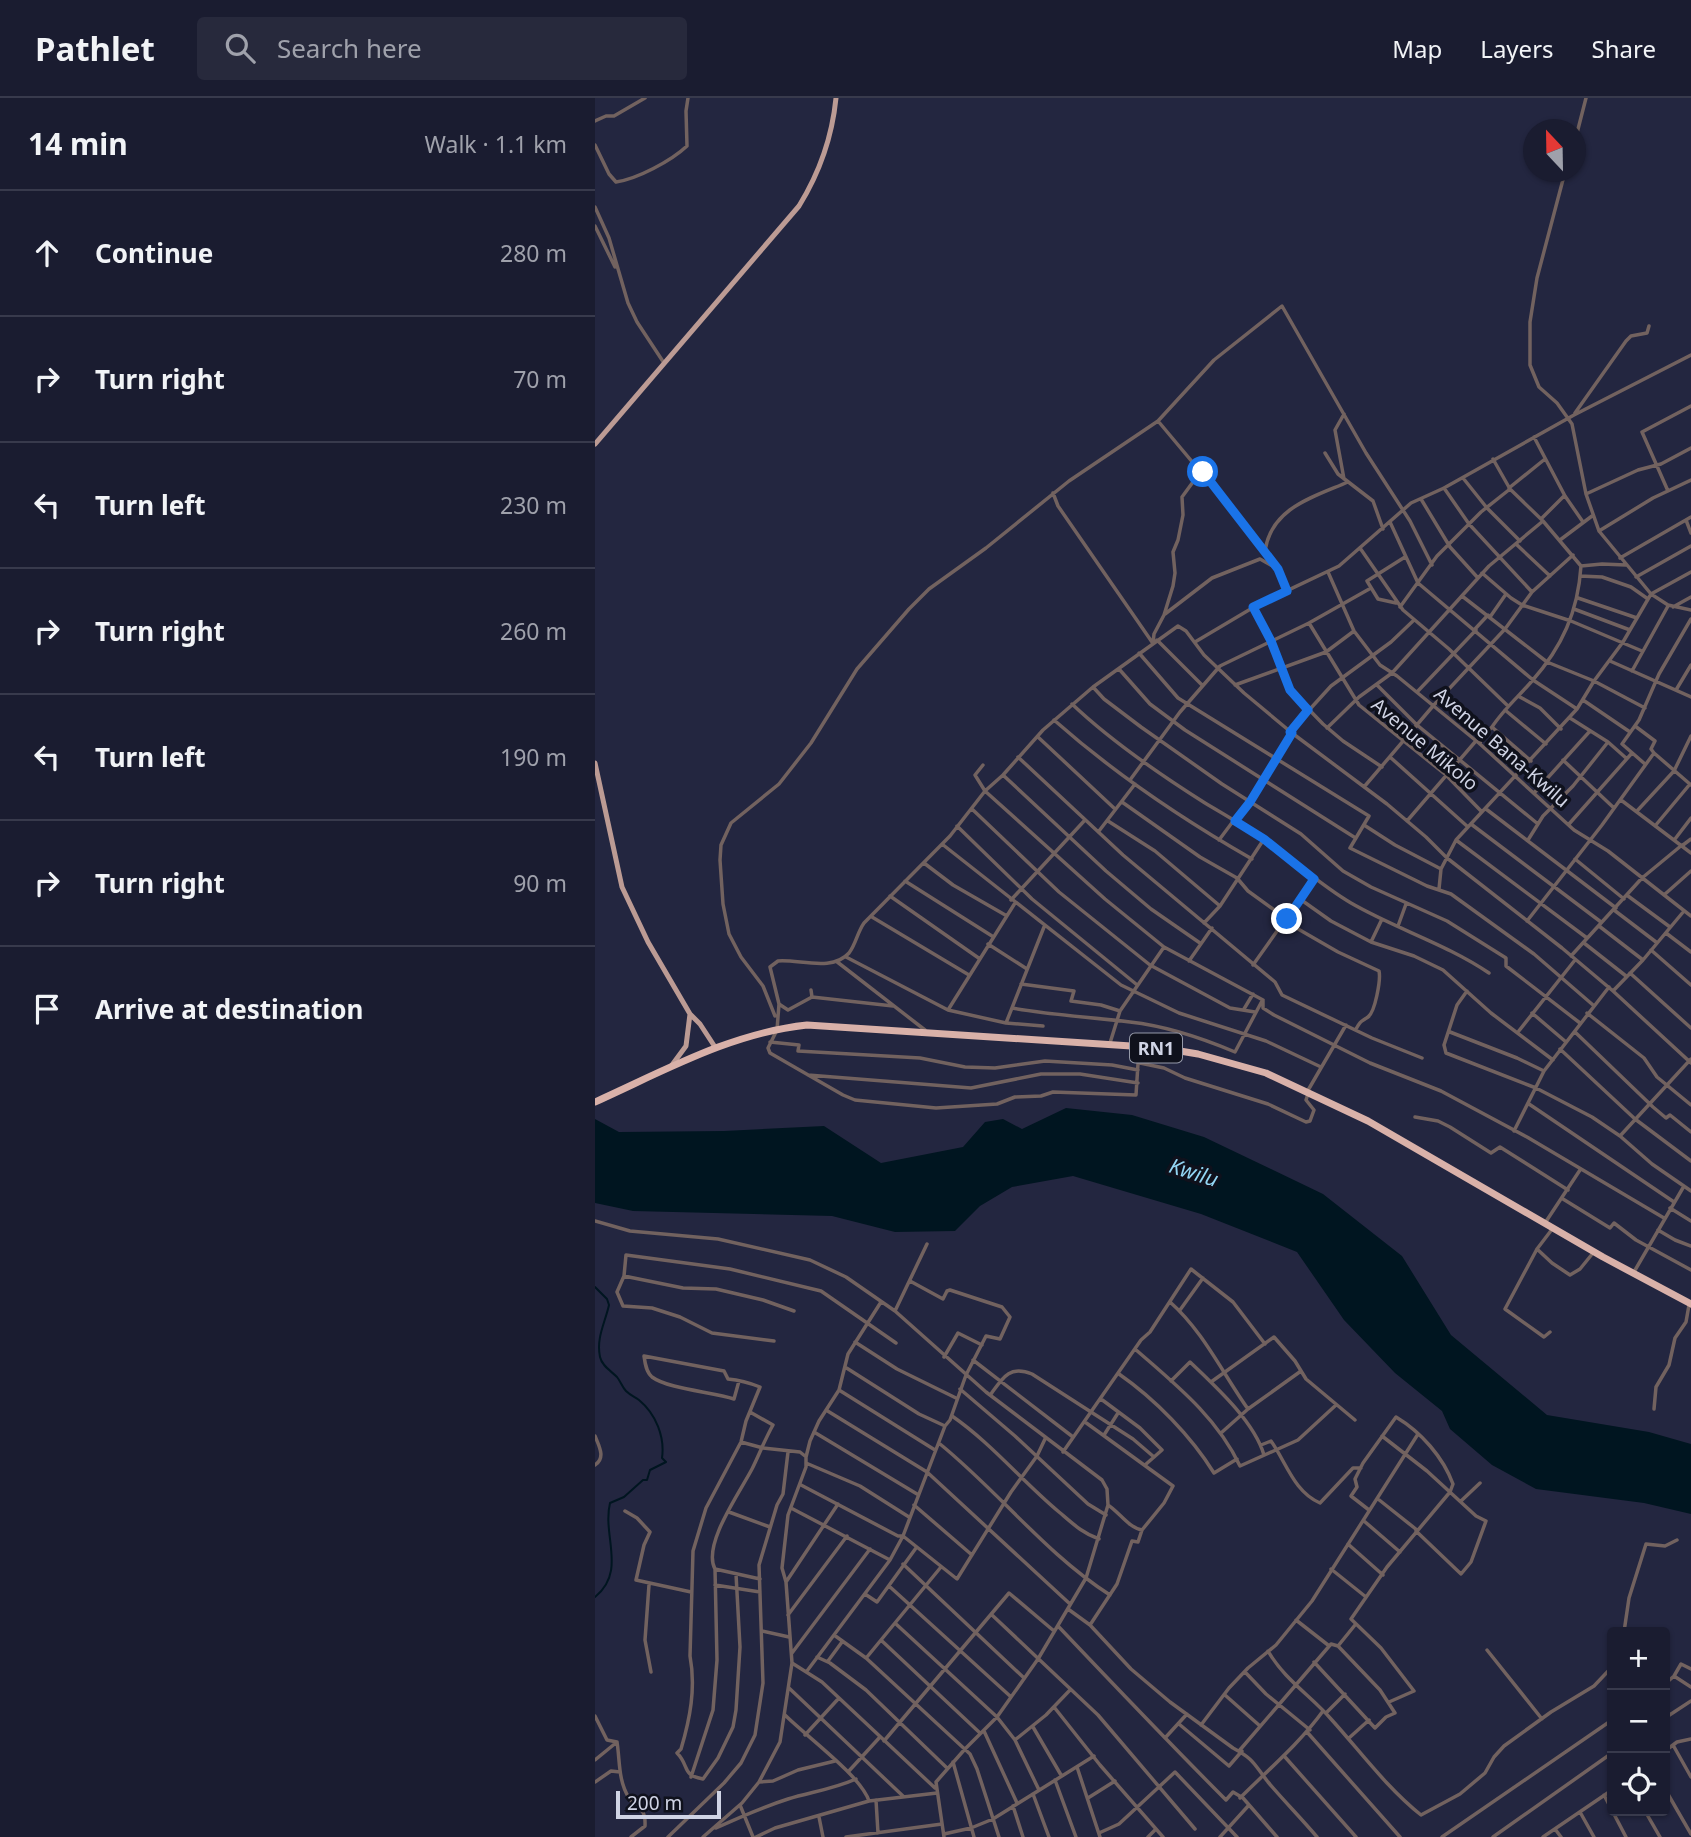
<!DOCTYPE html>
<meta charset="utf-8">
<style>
body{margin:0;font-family:"Noto Sans",sans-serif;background:#27293c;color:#f1f3f6}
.controls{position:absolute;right:21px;bottom:21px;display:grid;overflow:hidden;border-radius:7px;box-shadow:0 2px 5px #0004}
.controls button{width:63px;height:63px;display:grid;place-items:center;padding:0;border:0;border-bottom:2px solid #383a4c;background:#1a1c30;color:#f1f3f6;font:35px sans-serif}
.compass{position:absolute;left:928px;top:21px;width:63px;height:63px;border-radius:50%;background:#1a1c30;box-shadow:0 2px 5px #0004;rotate:338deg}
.scale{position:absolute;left:21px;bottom:18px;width:105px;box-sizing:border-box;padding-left:7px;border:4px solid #d0d4e5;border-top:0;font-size:19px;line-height:24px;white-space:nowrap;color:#d0d4e5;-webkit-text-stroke:5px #0f111c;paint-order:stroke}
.stop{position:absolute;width:21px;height:21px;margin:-16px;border:5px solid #1a73e8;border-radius:50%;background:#fff}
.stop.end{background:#1a73e8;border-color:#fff;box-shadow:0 2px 7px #0008}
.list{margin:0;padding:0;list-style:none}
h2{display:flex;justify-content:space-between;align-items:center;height:91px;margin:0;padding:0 28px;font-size:30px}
h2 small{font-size:23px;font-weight:400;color:#9fa1ab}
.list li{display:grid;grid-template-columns:46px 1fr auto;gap:21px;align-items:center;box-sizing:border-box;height:126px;padding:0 28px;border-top:2px solid #383a4c}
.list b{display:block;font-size:26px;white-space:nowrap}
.list em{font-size:23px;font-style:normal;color:#9fa1ab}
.icon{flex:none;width:38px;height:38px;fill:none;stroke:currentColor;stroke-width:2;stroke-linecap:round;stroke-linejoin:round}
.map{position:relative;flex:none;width:1096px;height:1739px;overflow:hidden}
header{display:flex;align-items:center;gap:42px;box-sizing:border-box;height:98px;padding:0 35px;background:#1a1c30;border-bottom:2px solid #383a4c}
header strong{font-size:33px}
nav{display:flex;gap:38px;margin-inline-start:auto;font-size:24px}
.search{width:490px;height:63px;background:#27293c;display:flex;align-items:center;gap:18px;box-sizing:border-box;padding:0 24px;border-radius:7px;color:#9fa1ab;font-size:26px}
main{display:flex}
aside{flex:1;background:#1a1c30}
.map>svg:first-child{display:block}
.water{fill:#001520}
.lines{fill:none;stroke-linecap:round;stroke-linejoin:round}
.stream{stroke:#001520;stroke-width:2}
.minor{stroke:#72625f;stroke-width:3.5}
.major{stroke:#bc9b94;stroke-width:5}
.highway{stroke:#d9b1a9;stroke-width:7}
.route{stroke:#1a73e8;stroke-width:9}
.labels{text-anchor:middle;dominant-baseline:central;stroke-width:7;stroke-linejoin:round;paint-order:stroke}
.shield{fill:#0f111c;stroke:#969aa9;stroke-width:2}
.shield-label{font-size:18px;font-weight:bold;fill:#d0d4e5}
.street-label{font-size:19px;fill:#d0d4e5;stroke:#0f111c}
.water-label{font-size:21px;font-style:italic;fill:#93d6f4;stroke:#0f111c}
</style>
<header>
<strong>Pathlet</strong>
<div class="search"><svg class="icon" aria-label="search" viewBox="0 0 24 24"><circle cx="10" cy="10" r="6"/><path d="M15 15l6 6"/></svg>Search here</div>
<nav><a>Map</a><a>Layers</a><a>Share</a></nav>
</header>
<main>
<aside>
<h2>14 min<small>Walk · 1.1 km</small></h2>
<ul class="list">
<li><svg class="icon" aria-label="ahead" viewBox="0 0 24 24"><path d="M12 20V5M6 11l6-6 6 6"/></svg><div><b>Continue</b></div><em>280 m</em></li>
<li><svg class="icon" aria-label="right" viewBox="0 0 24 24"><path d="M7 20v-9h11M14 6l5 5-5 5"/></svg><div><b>Turn right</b></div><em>70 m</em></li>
<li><svg class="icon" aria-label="left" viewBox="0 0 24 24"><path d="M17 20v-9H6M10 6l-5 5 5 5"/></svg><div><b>Turn left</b></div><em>230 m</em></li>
<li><svg class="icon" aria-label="right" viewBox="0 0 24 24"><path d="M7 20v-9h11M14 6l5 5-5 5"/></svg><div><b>Turn right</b></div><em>260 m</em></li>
<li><svg class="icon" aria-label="left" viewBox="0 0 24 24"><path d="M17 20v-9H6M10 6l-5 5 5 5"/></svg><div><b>Turn left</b></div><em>190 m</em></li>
<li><svg class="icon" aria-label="right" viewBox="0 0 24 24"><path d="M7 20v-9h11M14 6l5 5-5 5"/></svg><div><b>Turn right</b></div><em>90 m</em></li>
<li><svg class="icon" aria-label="arrive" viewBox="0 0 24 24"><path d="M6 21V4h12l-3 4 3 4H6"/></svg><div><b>Arrive at destination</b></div></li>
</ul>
</aside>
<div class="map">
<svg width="1096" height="1739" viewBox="0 0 1096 1739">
<rect width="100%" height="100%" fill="#232640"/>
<path class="water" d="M471 1010 537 1017 609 1039 728 1096 807 1158 856 1237 952 1317 1054 1334 1096 1346V1416L1049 1405 941 1391 897 1367 855 1331 847 1313 800 1275 749 1222 702 1154 606 1116 478 1078 417 1089 385 1108 360 1133 300 1134 237 1118 38 1113 0 1105V1021L24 1034 129 1033 229 1028 286 1065 368 1049 390 1024 408 1021 427 1031Z"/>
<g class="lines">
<path class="stream" d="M0 1189 12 1201 14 1207C10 1225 1 1240 5 1259 7 1268 16 1273 22 1279 26 1284 27 1289 31 1293 35 1297 40 1299 44 1302 61 1316 70 1339 67 1360L71 1364 55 1372 52 1382H48L29 1399 15 1405C7 1438 32 1473 0 1499"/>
<path class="minor" d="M0 23 11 18H19L50 0
M981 39 991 0
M0 47 14 76 21 84C42 81 76 63 92 48L91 13 93 0
M970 74 942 180 935 224V267L944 289 962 305 977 326 991 396 1004 433 1056 496 1073 507 1096 512
M0 109 14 140 33 205 42 224 69 265
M0 128 20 169
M980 315 1031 243 1036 238 1052 235 1054 228
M563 323 651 428 685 473 692 492
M939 339 970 398 988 424
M730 355 743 376 778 403 788 431
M868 380 892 410 925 443
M749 381 740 332 749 316
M849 390 874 426 937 494
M914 390 950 361
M1073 393 1047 334 1096 308
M458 395 463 408 557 544
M991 396 1043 372 1066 366 1096 350
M826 401 855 449 883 480
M946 421 969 398
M1091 422 1096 435
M795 424 823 485 938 582 982 611
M1004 433 1058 400 1096 382
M965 442 997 418
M921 446 955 478
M765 450 808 512 854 551 913 608
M670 453C676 410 718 399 753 384
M1025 460 1096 419
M986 468 1007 466 1031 467
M733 474 759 533 785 567 802 578 885 646 979 732 1013 753 1096 818
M887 475 916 500 927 507 976 523 1047 553
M985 478 1007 479 1036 489 1053 501
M1041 479 1096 448
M867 498 952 564 999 583 1050 610
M983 500 1042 520
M801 505 783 501 772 483 810 459
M658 509 676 543 695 592 728 626 748 643 787 669
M805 509 842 458 886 414 915 391
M1078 509 1096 499
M979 511 1035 532
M570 516 617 480 665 461 683 471
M895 519 911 496
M714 525 764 607 851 677 887 714
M880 531 893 517
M562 542 607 587
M600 544 664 506 744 468 816 405 849 390 979 317 1096 257
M558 545 559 536 569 517 578 488 580 475 578 454 583 442 588 417 587 399 606 373
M544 555 583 600 774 718 755 750 832 788 856 796 939 856 998 907
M1015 563 1096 599
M524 571 555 606 590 632 759 739
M1037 573 1073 508
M640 587 731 554 759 533
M782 587 822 627 943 726
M498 589 509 601 546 629 627 686 706 736 748 773 776 789 852 823 911 860V868L985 925
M1081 592 1096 567
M822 594 881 532
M923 598 945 610 966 631
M988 602 1035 634
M477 606C516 643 564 676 610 705 630 717 650 728 669 742 699 762 725 787 756 805 801 831 851 846 894 875
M910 612 951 646
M975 620 1013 644 1031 660
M459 622C520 676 587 721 657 761
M1040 628 1060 643 1056 651 1059 655 1096 687
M897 629 936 663
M732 630 764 599 797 575 894 468 948 423
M695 633 736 588 796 544 819 522
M443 639 520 711
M885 646 886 640 897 629C908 612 924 598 937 583 967 549 983 514 986 468L948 423 915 391 898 361
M423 659 528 757 680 884 687 897 777 940 827 960
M795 659 873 729
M968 662 1019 710
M1050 666 1027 646 1044 622 1064 576 1096 521
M388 667 380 677 390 693 510 801 569 849 668 902
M408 677 511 773 556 811 605 845
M535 682 585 614 625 568 714 525 776 490
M769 689 838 608 910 531 937 494 978 457
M939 695 995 633
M1026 702 1096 755
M527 704 605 759 642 780 653 793 682 814 691 824 743 854 784 873C786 882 780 914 773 919 766 924 766 922 761 931
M377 711 443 774
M891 711 1021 810
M1042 713 1079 673 1096 638
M513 723 560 753 625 808
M640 723 655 704 697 635
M812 723 880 644
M876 726 1006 824
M974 726 1037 655
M769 727 800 747 846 771
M362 728 437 801 541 886
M1060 728 1095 686
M504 733 540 686
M1080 741 1096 720
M624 742 639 722
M861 742 992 840
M933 742 948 718 978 688 1013 644
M347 746 526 887 584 915 671 943 726 969
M1088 747 1096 741
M980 761 1029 801
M329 765 358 787 412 818
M443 774 464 794 555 867 635 910 660 914
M310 783 397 838
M844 791 846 771 861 742 982 611 999 583 1028 544 1056 496 1096 474
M1069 797 1096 773
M295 798 385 861
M1033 798 1075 829
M705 801 736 823 776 844 819 858 848 872 896 915 958 962
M416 802 490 722
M1019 812 1061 844
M277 819 374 877
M932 823 1007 727 1059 655
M609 825 625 808 669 741
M803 828 811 806
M1004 828 1048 862
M1071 835 1096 854
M776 844 787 821
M989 845 1031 878
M393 846 432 871
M1056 852 1096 887
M976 858 1047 780 1087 747
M251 859 353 912 411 925 448 928
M241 863 330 932
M594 863 617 830
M658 867 719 781
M1035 875 1096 930
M426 886 479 893 476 903 506 907 525 913
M872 893 862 907 849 947 851 955 941 990 997 1019 1025 1038 1057 1066 1096 1093
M1018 893 1048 862 1089 813
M217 899 298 908
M668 902V910L679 917 775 965 846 993 932 1039 1069 1120
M184 906 193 912 217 899 216 892
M417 910C456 917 496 919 535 924 571 928 607 940 640 954L667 903
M649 911 658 896
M353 912 420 805
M937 915 971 944
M992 915 1049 960 1062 979 1096 1007
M180 918 168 888 146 859 134 836 128 806 125 762 126 747 136 725 184 686 216 645 262 571 314 511 334 491 391 450 474 383 563 323 619 262 687 208 771 355 815 423 837 467
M411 925 449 829
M855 934 922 960 949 973
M923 934 980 862
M980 934 1058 1009 1071 1020 1075 1017 1096 1034
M175 944 204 947 203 953 325 960 370 969 400 970 450 963 517 967 543 972
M515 945 525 913 569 849
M544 950 541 997 458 994 446 998 420 999 402 1006 341 1010 260 1002 248 997 175 955 173 950 182 932 184 906 175 869 183 863C204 861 237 874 254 855 261 846 262 835 269 825L355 738 390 693 408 677 448 632 498 589 583 528 591 533 609 557 649 595 697 635 792 706 831 739 852 760 967 850 1018 893 1096 965
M965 951 1040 1021 1096 1063
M545 965 569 970 590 980 673 1006 711 1024 715 1023 719 1012 711 1002 713 996
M213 977 376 990 446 976H485L543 985
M712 994 751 927
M934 1006 1079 1104
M820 1019 843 1023 855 1029 896 1055 905 1049 973 1092
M919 1033 949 973 1014 889
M1025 1038 1096 961
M968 1101 1015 1130 1019 1125 1041 1142 1096 1172
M1075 1110 1096 1123
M0 1123 35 1133 123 1141 215 1162 251 1179 300 1213 391 1294 507 1382 512 1391 513 1407 491 1480 443 1561 402 1619 370 1651 341 1684 349 1739
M950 1125 985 1072
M1063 1132 1080 1142 1096 1148
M942 1151 957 1165 975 1177 985 1171 998 1155
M1039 1174 1089 1088
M29 1178 88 1190 121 1191 168 1202 199 1213
M575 1204C608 1233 628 1276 653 1311
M585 1212 608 1180
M300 1213 332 1146
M955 1234 949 1239 910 1211 942 1151 958 1130
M179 1243 117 1235 85 1219 57 1210 28 1208 22 1194 29 1178 31 1157 135 1171 226 1193 301 1245
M260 1244 302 1271 361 1300
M540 1251C580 1286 622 1319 645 1368L703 1342 741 1307
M349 1259 363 1235 387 1247
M378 1262 478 1339
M250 1269 324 1316 350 1328
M524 1276C560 1301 596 1338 619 1375L642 1361
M576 1283 595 1264C620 1288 659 1323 669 1357
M616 1284 679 1239 700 1263 711 1281 760 1322
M365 1291 420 1338 493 1406 511 1417
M244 1292 340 1352
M396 1296C408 1279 415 1267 437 1276L538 1341 559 1359
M506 1301 545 1330 567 1352 550 1367
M1059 1311 1061 1289 1074 1267 1080 1240 1091 1224 1094 1207
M231 1312 332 1374 475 1506
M357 1318C396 1345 427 1383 464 1414 477 1425 487 1435 504 1441
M490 1324 578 1388 569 1405 547 1432 543 1444 537 1443 522 1486 495 1527
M219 1334 322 1396
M626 1335 653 1311 706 1273
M509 1337 523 1315
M0 1338C4 1348 11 1360 0 1367
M787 1338 832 1373 881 1418 891 1423 876 1464 866 1476 821 1433
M146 1344 168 1350 205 1354 210 1358
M345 1346C404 1394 451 1456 515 1497
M666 1347 676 1343C691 1364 699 1394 725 1405L758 1370H766
M468 1354 546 1242 555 1234 596 1171 638 1204 670 1246
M211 1365 265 1388 314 1419
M206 1387 303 1438H308L362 1481 416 1394 442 1358 450 1341
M783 1401 822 1432
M866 1403 885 1385
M319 1407 377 1457
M513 1407C524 1414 534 1430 547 1432
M196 1410 295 1462
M774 1412 756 1398 762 1389 760 1381 768 1365 801 1319C826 1334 848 1359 858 1386L855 1394 792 1469 756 1521 786 1550 819 1593 794 1604
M30 1413 42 1420 55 1434 49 1447 41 1482 96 1494
M134 1414 175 1429
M769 1423 805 1454
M753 1446 788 1477
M308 1466 428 1579
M120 1471 165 1481
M736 1471 771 1499
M141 1476 145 1549 141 1612 138 1629 123 1660 108 1681C86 1677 95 1668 82 1655L86 1651C95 1621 101 1590 95 1558L98 1453 111 1410 146 1344 151 1323 165 1289C155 1285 144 1282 133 1281L129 1273 49 1258C50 1265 51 1274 57 1279 73 1291 118 1294 139 1301L144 1283
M191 1484 243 1406
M54 1487 50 1542 56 1574
M120 1487 165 1494
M294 1488 415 1598
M270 1496 282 1504 321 1450
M473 1511 495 1527 536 1571 575 1604 638 1650C660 1662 658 1665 673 1684 689 1703 706 1720 722 1739
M193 1517 252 1438
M397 1517 503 1617 600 1731
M701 1522 733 1547
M301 1526 402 1619 420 1642 444 1692
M463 1528C519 1587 574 1645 631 1702L638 1694 648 1700 682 1739
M167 1533 194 1539
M1029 1534 1034 1500 1051 1446 1070 1448 1082 1442
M239 1537 271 1560 375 1656 382 1671 404 1739
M287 1543 385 1635 389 1633 422 1705
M743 1548 760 1527
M892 1552 947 1621
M673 1553C689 1581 716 1598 736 1621 765 1653 792 1690 826 1717L865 1696 890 1675 899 1659 909 1648 956 1614 999 1588 1017 1569
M197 1555 275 1451
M222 1559 235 1565 271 1592 352 1670
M272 1559 346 1469
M233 1563 247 1544
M197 1565 227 1584 340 1690
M212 1573 295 1462 308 1438 350 1328 355 1322 371 1277 391 1238 405 1241 415 1219 407 1209 355 1192 352 1193 348 1201 315 1183
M650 1574 671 1596 715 1632
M1079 1578 1096 1589
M1070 1586 1079 1578 1086 1566 1096 1571
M194 1590 309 1699
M630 1597 665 1628
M459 1609 505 1667 568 1739
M731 1615 750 1596
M190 1617C212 1639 266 1678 274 1703
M0 1618 12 1642 22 1644
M1070 1620 1096 1603
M584 1626 634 1668 647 1653
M606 1627 634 1590 653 1570 681 1547 717 1503 823 1336
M438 1629 466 1677
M712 1634 805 1739
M210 1637 244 1600
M570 1640 592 1616
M754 1640 774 1622
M420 1642 451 1617 475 1592
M289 1643 414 1495 459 1533
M22 1644C25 1662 23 1683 34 1700 42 1712 51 1708 50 1728L36 1739
M1078 1647 1096 1679
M644 1653 736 1546 743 1548 785 1592 800 1615 791 1619 780 1630 719 1564
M1070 1653 1082 1644 1096 1641
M690 1659 761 1739
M0 1662 22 1644
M358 1664 379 1739
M482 1669 505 1739
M253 1674 285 1639
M96 1679 118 1612 122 1562 120 1471C107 1447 145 1394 157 1371 164 1357 170 1341 178 1327L155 1314
M460 1682 481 1739
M0 1684 16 1673 25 1674
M164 1684 178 1683 203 1672 240 1663
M1070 1691 1096 1736
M438 1696 454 1739
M1009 1697 1031 1739
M493 1700 520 1683
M645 1700C674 1671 704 1646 728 1613
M281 1702 283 1735
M145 1707 158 1739
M418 1708 428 1739
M1050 1713 1065 1739
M985 1714 999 1739
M224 1719 228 1739
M121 1730C145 1719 168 1709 193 1701 216 1694 239 1691 261 1681
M960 1731 966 1739
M504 1735 524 1726 580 1674 642 1739
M349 1736 376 1730 398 1721 499 1658
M73 1739 129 1685 146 1665 160 1637 168 1585 164 1467 182 1407 188 1396 193 1354
M108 1739 147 1705 164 1684 185 1644 197 1565 191 1484 187 1470 193 1417 211 1369V1359L215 1343 224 1323 244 1292 253 1256 286 1204
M161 1739 180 1730 274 1703 342 1695
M251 1739 347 1726
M553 1739 561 1731
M625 1739 654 1707
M847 1739 1017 1622
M898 1739 1017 1655
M948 1739 1017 1692"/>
<path class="major" d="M0 346 204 108C225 74 237 40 241 0
M0 665 27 789 53 844 95 916 105 926 120 949
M77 967 91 948 95 916"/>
<path class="highway" d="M0 1004C69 973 136 935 212 927L567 950 603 956 671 975 773 1023 1008 1159 1096 1206"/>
</g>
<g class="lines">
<path class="route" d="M608 374 683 471 692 493 658 509 676 543 695 592 713 612 695 634 697 635 655 704 640 723 669 741 719 781 692 821"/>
</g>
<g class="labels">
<rect class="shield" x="535" y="935.5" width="52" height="29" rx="5"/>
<g class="shield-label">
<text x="561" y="950">RN1</text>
</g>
<g class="street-label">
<text transform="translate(830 646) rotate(40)">Avenue Mikolo</text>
<text transform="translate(907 649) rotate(41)">Avenue Bana-Kwilu</text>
</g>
<g class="water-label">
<text transform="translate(599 1074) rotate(18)">Kwilu</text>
</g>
</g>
</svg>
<div class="controls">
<button>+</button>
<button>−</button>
<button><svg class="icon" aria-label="locate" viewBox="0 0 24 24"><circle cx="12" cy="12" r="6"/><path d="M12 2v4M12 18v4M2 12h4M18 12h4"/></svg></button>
</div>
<svg class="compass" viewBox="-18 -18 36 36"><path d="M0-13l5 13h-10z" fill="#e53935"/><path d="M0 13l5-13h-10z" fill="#9fa1ab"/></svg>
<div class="scale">200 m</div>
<div class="stop" style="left:608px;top:374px"></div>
<div class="stop end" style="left:692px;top:821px"></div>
</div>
</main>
